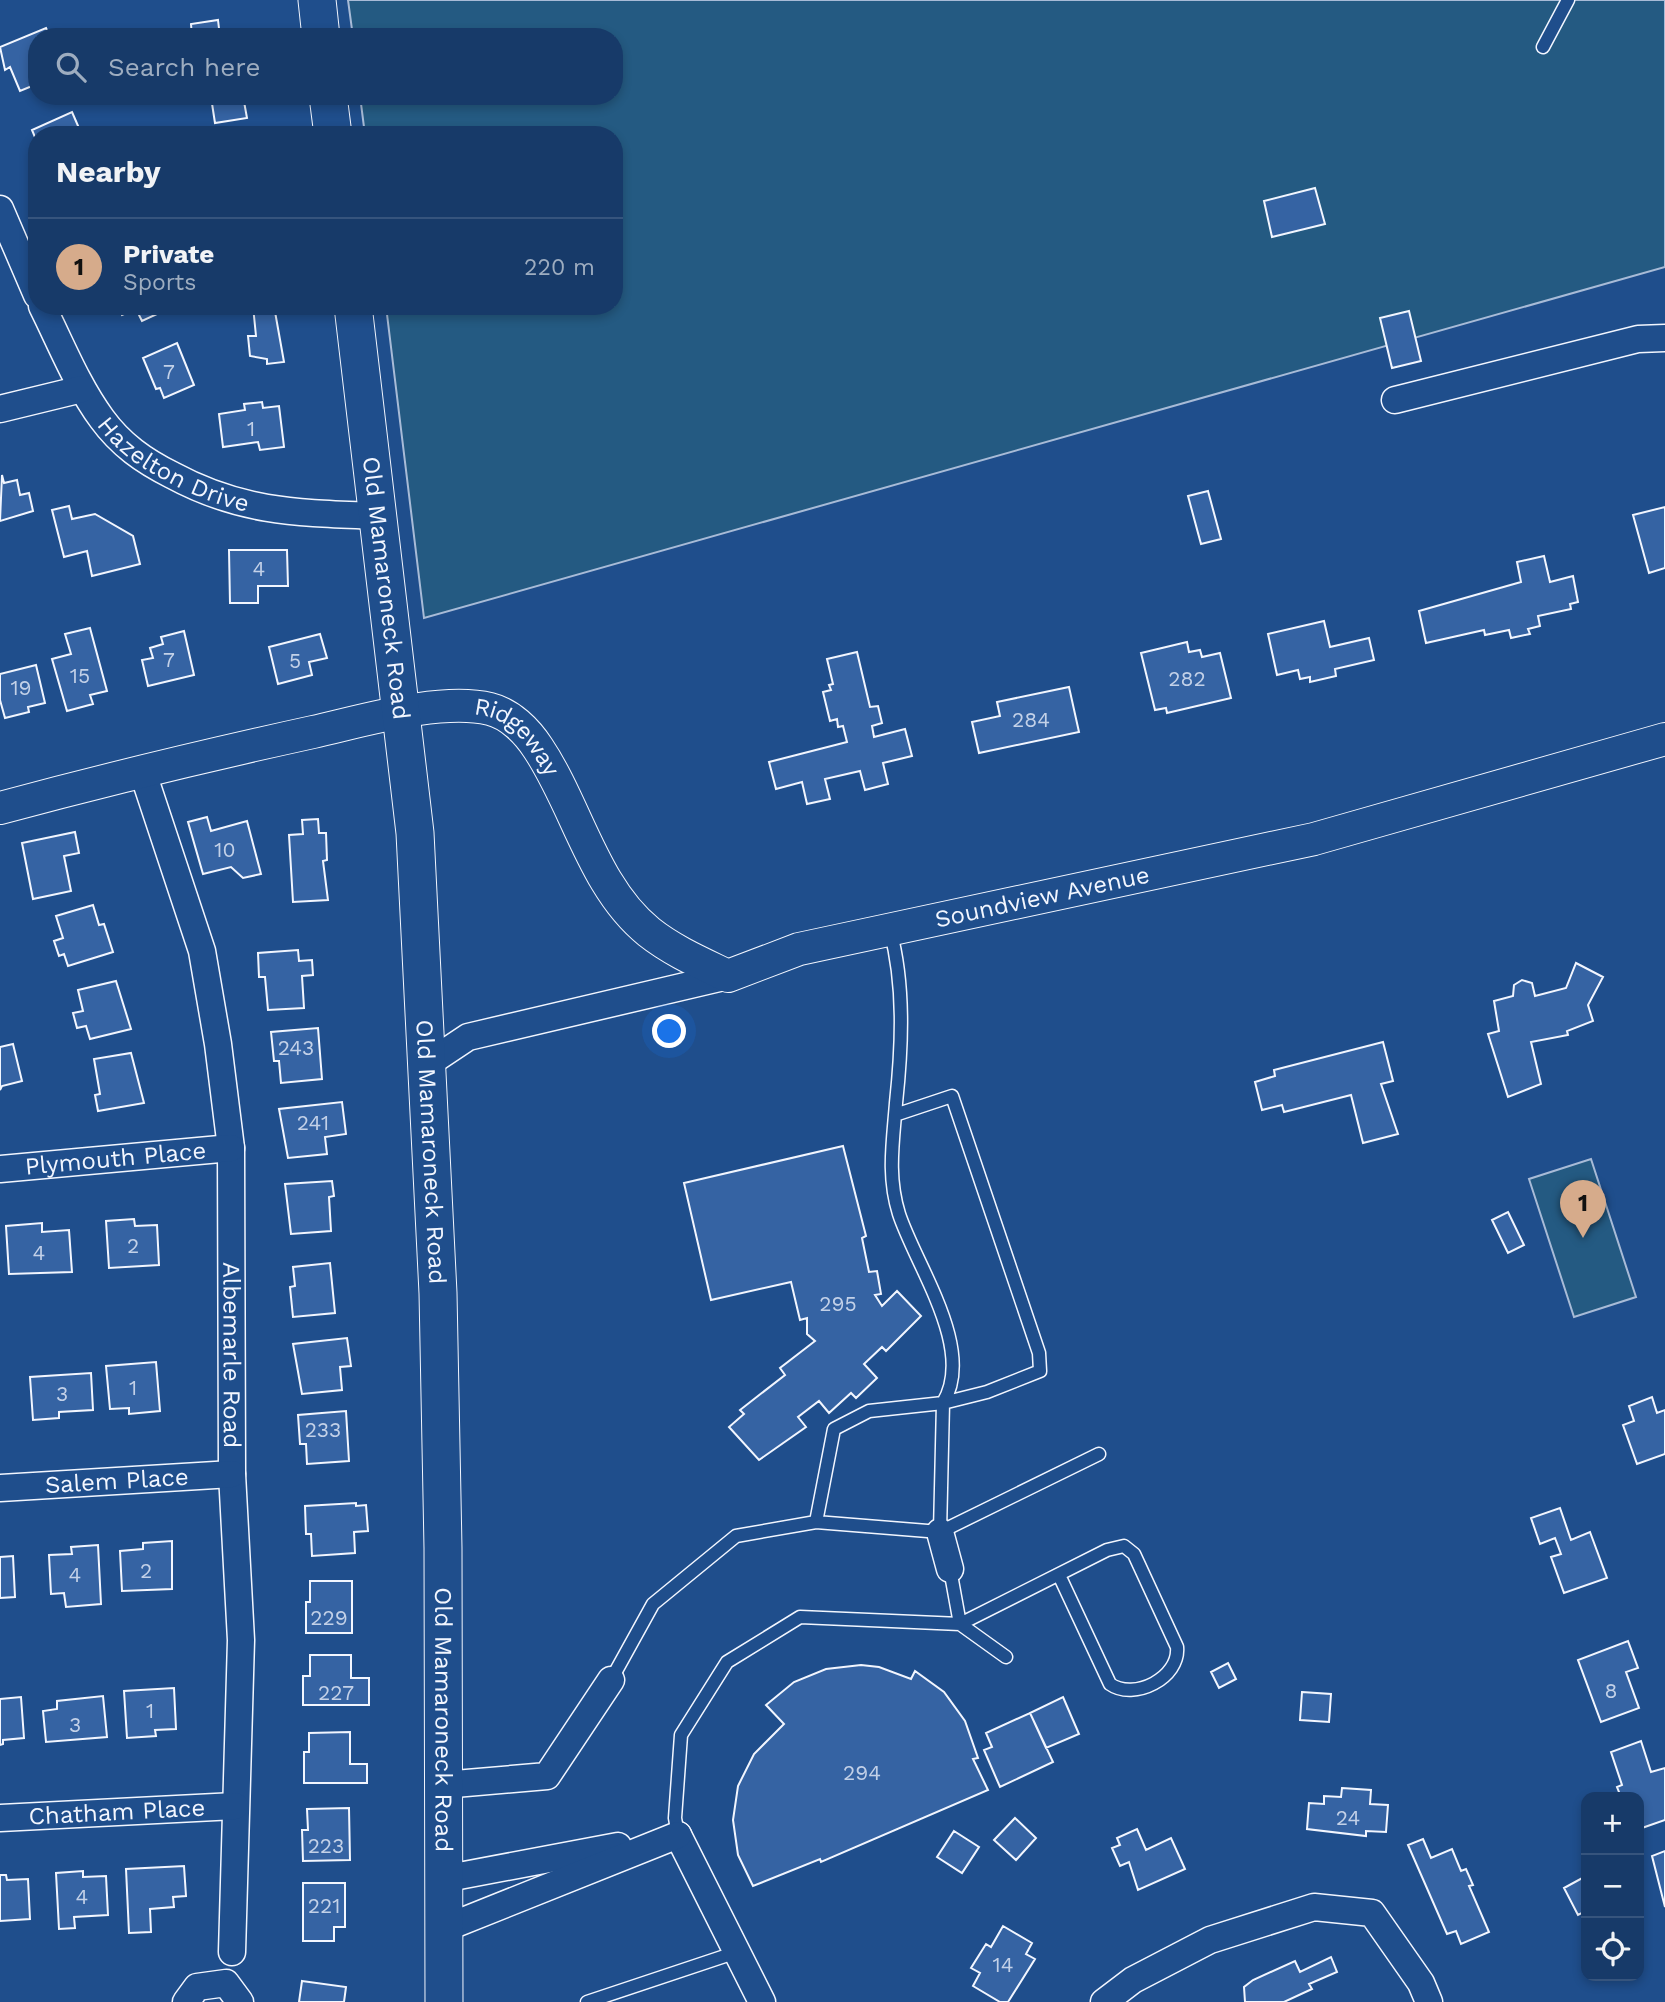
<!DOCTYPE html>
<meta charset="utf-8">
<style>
body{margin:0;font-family:"Work Sans",sans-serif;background:#20416f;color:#f1f3f6}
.controls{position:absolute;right:21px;bottom:21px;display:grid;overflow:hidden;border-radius:14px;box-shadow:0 4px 10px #0003}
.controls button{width:63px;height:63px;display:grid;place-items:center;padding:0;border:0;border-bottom:2px solid #36547d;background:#173a69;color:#f1f3f6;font:35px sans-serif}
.you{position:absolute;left:670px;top:1032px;width:24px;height:24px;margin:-18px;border:5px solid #fff;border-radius:50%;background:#1a73e8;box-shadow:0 0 0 10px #1a73e833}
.badge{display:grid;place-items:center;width:46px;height:46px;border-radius:50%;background:#d6ab8b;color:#111;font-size:23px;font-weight:700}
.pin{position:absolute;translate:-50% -58px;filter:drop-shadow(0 2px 4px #0008)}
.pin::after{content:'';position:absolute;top:37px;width:24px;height:21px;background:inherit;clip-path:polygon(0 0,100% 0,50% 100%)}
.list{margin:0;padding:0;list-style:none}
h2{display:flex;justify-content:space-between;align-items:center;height:91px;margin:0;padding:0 28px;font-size:30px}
h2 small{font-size:23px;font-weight:400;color:#9eadc0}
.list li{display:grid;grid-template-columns:46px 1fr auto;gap:21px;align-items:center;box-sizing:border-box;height:98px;padding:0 28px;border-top:2px solid #36547d}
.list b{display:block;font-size:26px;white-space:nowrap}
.list p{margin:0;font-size:23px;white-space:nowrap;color:#9eadc0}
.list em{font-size:23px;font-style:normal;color:#9eadc0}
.icon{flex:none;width:38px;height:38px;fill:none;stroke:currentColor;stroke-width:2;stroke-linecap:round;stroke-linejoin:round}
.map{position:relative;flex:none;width:1665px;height:2002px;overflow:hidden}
.search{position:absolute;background:#173a69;box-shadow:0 4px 10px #0003;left:28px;top:28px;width:595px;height:77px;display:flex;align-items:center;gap:18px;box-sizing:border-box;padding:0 24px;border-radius:28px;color:#9eadc0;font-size:26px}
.panel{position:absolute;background:#173a69;box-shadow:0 4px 10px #0003;left:28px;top:126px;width:595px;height:189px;border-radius:28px}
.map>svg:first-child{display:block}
.green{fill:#245a82;stroke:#a8bbd7;stroke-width:2}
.building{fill:#3563a3;stroke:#f2f6ff;stroke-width:2}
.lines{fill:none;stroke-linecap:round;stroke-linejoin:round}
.service-casing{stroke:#f2f6ff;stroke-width:15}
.minor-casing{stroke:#f2f6ff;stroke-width:29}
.tertiary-casing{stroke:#f2f6ff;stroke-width:34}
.secondary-casing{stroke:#f2f6ff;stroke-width:39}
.service{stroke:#1f4e8c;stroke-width:12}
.minor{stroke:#1f4e8c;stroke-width:26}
.tertiary{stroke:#1f4e8c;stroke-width:32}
.secondary{stroke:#1f4e8c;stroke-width:37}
.labels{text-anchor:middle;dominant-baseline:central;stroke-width:5;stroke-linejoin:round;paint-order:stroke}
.number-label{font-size:21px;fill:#c3d1e8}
.street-label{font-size:24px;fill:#f2f6ff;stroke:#1f4e8c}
</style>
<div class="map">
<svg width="1665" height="2002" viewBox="0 0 1665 2002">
<rect width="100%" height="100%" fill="#1f4e8c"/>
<path class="green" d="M348 0H1665V267L424 618 386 306H614V135H365L360 96H614V37H353Z
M1591 1159 1636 1297 1574 1317 1529 1179Z"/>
<path class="building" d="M218 20 220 37H192L191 24Z
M46 28 50 37H37V84L20 91 10 67 5 70 0 47Z
M207 96H243L247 118 215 123 211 97Z
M72 112 82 135H37V142L32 130Z
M1315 188 1325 224 1272 237 1264 201Z
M118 306H167L168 309 142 321 136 309 122 315Z
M253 306H274L284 362 267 364V359L250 356 248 336H256Z
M1409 311 1421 361 1392 368 1380 318Z
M177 343 194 385 164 398 160 388 156 389 143 358Z
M262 402 263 408 279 406 284 447 260 450 258 442 223 447 219 414 245 410 244 404Z
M2 475 4 483 17 480 20 495 29 493 33 511 0 521Z
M1208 491 1221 539 1201 544 1188 496Z
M69 506 72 519 95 514 133 536 140 564 92 576 87 551 64 557 52 510Z
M1665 507V568L1649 573 1633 515Z
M229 550H287L288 586H258V603H230Z
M1544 556 1550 582 1573 576 1578 602 1570 604 1571 609 1538 616 1540 626 1528 629 1530 634 1511 638 1509 630 1485 635 1484 630 1426 643 1419 611 1521 582 1517 562Z
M1324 621 1330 647 1369 638 1374 660 1335 669 1336 676 1310 682V677L1300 679 1298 670 1277 675 1268 634Z
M90 628 107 691 90 695 93 704 67 711 52 659 71 654 65 634Z
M184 631 194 675 148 686 142 660 153 658 150 648 163 644 161 637Z
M320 634 327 658 309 662 312 675 278 684 269 647Z
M1187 642 1189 652 1200 650 1202 657 1220 653 1231 698 1167 713 1166 708 1155 710 1141 653Z
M857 652 870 707 878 706 882 723 872 726 874 737 905 729 912 756 883 763 888 784 865 790 860 771 825 779 830 799 807 804 802 782 776 789 769 762 847 742 843 726 838 727 837 719 830 721 823 692 831 690 829 685 833 684 827 659Z
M36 665 45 703 28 707 29 712 5 718 0 700V674Z
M1069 687 1079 732 979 753 972 722 1000 716 997 702Z
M207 817 211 831 247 821 261 874 243 878 231 867 203 874 188 822Z
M318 819 319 833H326L327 860 323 861 328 900 293 902 289 835 303 834 302 820Z
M75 832 79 853 64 856 71 891 33 899 22 843Z
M93 905 99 925 104 924 113 952 68 966 64 954 59 956 54 941 63 938 56 916Z
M298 950 299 961 312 960 313 975 302 976 304 1008 268 1010 265 977H259L258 953Z
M1576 963 1603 977 1588 1005 1593 1021 1567 1031 1568 1035 1531 1042 1541 1084 1508 1097 1488 1034 1499 1031 1494 1001 1513 996 1514 985 1522 980 1532 983 1535 996 1566 988Z
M116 981 131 1029 90 1039 86 1026 77 1028 73 1013 83 1011 78 990Z
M318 1028 322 1079 281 1083 279 1061H274L271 1032Z
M1383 1042 1393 1081 1381 1084 1398 1134 1363 1143 1351 1095 1284 1112 1282 1105 1262 1110 1255 1082 1275 1076 1274 1070Z
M13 1044 22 1081 2 1086 0 1090V1047Z
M131 1053 144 1103 98 1111 95 1095 100 1094 94 1059Z
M342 1102 346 1134 325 1137 327 1154 288 1158 279 1109Z
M843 1146 866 1236 862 1238 869 1272 877 1271 881 1294 875 1295 882 1306 897 1291 921 1316 886 1351 882 1347 864 1364 877 1378 856 1398 851 1393 829 1413 819 1401 798 1417 806 1427 759 1460 729 1427 744 1414 740 1410 785 1375 780 1368 815 1341 807 1334V1318L800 1320 791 1282 711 1300 684 1183Z
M332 1181 334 1196 329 1197 331 1231 291 1234 285 1184Z
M1508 1212 1524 1245 1508 1253 1492 1220Z
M134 1219 135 1226 157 1225 159 1265 109 1268 106 1221Z
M42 1223V1232L69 1230 72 1272 9 1274 6 1226Z
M330 1263 335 1313 293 1317 290 1287 295 1286 293 1267Z
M347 1338 351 1366 340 1367 342 1390 302 1394 293 1344Z
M156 1362 160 1411 129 1414V1408L110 1409 106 1366Z
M91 1373 93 1410 59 1412V1418L33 1420 30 1377Z
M1652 1397 1657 1413 1665 1410V1454L1637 1464 1623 1425 1634 1421 1629 1406Z
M346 1411 349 1461 307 1464 306 1444H300L298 1415Z
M356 1503V1506L366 1505 368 1531 354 1532 355 1553 312 1556 311 1534H306L305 1506Z
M1560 1508 1571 1540 1590 1532 1607 1578 1564 1593 1551 1557 1561 1554 1555 1538 1540 1544 1531 1518Z
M172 1541V1589L122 1591 120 1551 143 1549V1543Z
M98 1545 101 1604 66 1607 64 1593 51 1594 49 1555 72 1554 71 1547Z
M13 1556 15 1597 0 1598V1557Z
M310 1581H352V1633H306V1602H310Z
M1628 1641 1638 1668 1626 1672 1639 1708 1601 1722 1578 1660Z
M310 1655H351V1678H369V1705H303V1676H310Z
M1228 1663 1236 1679 1219 1688 1211 1672Z
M861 1665 879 1667 911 1679 915 1671 944 1692 965 1721 978 1758 973 1759 988 1790 821 1862 820 1859 753 1886 738 1855 733 1820 738 1786 754 1754 784 1724 766 1705 794 1682 826 1669Z
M174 1688 176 1729 155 1730 156 1736 127 1738 124 1691Z
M1302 1692 1331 1694 1329 1722 1300 1720Z
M103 1696 107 1737 46 1742 43 1711 57 1709V1701Z
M21 1697 24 1738 3 1740V1744L0 1745V1699Z
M1063 1697 1079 1734 1046 1748 1030 1713Z
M1030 1713 1053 1762 1000 1787 984 1750 992 1747 986 1733Z
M350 1732V1764H367V1783H304V1752H309V1733Z
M1641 1741 1651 1772 1665 1768V1820L1639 1829V1797H1621L1617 1787 1622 1785 1611 1752Z
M1342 1788 1371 1790 1370 1804 1388 1805 1386 1832 1366 1831V1836L1307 1829 1309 1803 1324 1804V1796L1341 1797Z
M349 1808 350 1860 303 1861 302 1830H308L307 1809Z
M1015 1818 1036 1838 1016 1860 994 1840Z
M1137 1829 1146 1850 1171 1838 1185 1869 1138 1890 1129 1862 1120 1866 1112 1848 1120 1845 1117 1838Z
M954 1831 979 1847 962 1873 937 1857Z
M1423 1839 1431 1858 1452 1849 1461 1871 1466 1869 1473 1885 1469 1886 1489 1932 1461 1944 1456 1931 1447 1934 1408 1845Z
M1665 1851V1907L1652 1856Z
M184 1866 186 1896 173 1897 174 1907 150 1909 151 1932 129 1933 126 1869Z
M83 1871V1877L106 1876 108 1915 74 1917 75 1928 59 1929 56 1873Z
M0 1875H6L7 1880 28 1879 30 1919 0 1921Z
M1586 1876V1911L1578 1915 1564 1888Z
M303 1883H345V1927H334V1941H303Z
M1003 1926 1032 1943 1026 1954 1035 1959 1008 2002H1000L973 1986 980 1973 971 1968 986 1944 991 1947Z
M1331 1957 1337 1972 1309 1984 1312 1989 1284 2002H1245L1244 1987 1253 1980 1295 1961 1300 1972Z
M302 1981 346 1987 344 2002H299Z"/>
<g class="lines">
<g class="service-casing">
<path id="service" d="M1543 47 1568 0
M890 930C905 985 902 1047 896 1103 893 1142 887 1176 899 1214 916 1266 976 1349 943 1403L940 1532
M816 1522 834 1429 869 1411 943 1403 987 1392 1040 1371 1039 1353 952 1096 895 1115
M1006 1657 960 1624 1107 1550 1124 1546 1134 1554 1177 1647C1180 1678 1134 1701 1110 1684L1059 1575
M611 1680 653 1604 736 1536 816 1522 940 1532 1099 1454
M678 1835 675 1818 681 1735 727 1662 800 1617 960 1624 950 1569
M587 2002 737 1952"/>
</g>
<g class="minor-casing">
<g id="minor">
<path d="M0 209 37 295"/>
<path id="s1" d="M42 306C61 344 77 385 102 419 121 445 144 461 172 475 242 513 300 513 378 516"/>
<path d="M1395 400 1638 339 1665 338"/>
<path d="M0 409 82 389"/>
<path id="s2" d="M142 770 202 951 218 1044 231 1148 232 1474 241 1640 232 1952"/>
<path d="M426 1065 468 1037 728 976"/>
<path id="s3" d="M0 1169 231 1148"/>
<path id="s4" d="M0 1488 232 1474"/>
<path d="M940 1532 950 1569"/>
<path d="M443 1785 547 1776 611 1680"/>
<path id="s5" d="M0 1818 235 1806"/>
<path d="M678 1835 762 2002"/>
<path d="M443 1879 618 1846"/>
<path d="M443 1929 678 1835"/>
<path d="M186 2002 197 1987 226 1983 240 2002"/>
<path d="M1104 2002 1133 1980 1210 1940 1314 1907 1372 1913 1421 1983 1429 2002"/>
</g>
</g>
<g class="tertiary-casing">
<g id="tertiary">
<path id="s6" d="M0 808C104 780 208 755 313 732 362 721 441 697 490 709 510 714 527 731 538 748 577 806 593 887 649 932 673 951 701 963 728 976L799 949 1314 839 1665 739"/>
</g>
</g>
<g class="secondary-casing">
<g id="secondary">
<path d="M317 0 321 37"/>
<path d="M328 96 333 135"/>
<path id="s7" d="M353 306 415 833 438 1293 443 1548 444 2002"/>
</g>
</g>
<use href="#service" class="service"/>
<use href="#minor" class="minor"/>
<use href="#tertiary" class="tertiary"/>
<use href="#secondary" class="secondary"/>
</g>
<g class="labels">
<g class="number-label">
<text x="169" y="371">7</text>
<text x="251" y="428">1</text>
<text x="259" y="568">4</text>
<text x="169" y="659">7</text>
<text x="295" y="660">5</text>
<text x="80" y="675">15</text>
<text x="1187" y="678">282</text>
<text x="21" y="687">19</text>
<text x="1031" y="719">284</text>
<text x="225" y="849">10</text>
<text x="296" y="1047">243</text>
<text x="313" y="1122">241</text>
<text x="133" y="1245">2</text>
<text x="39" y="1252">4</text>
<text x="838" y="1303">295</text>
<text x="133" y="1387">1</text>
<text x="62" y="1393">3</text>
<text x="323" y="1429">233</text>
<text x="146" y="1570">2</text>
<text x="75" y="1574">4</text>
<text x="329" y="1617">229</text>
<text x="1611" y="1690">8</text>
<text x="336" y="1692">227</text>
<text x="150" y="1710">1</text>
<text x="75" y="1724">3</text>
<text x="862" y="1772">294</text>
<text x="1348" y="1817">24</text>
<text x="326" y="1845">223</text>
<text x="82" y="1896">4</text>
<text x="324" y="1905">221</text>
<text x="1003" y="1964">14</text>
</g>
<g class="street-label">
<text stroke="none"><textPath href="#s1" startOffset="215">Hazelton Drive</textPath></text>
<text stroke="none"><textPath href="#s7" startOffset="284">Old Mamaroneck Road</textPath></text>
<text stroke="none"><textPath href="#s6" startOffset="541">Ridgeway</textPath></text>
<text stroke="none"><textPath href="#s6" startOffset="1197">Soundview Avenue</textPath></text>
<text stroke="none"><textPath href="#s7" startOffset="850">Old Mamaroneck Road</textPath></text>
<text stroke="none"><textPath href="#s3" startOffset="116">Plymouth Place</textPath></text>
<text stroke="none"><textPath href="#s2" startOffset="597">Albemarle Road</textPath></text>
<text stroke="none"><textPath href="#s4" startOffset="117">Salem Place</textPath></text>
<text stroke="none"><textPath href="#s7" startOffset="1418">Old Mamaroneck Road</textPath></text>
<text stroke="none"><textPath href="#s5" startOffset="117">Chatham Place</textPath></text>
</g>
</g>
</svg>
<div class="controls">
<button>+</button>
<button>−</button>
<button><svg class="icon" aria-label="locate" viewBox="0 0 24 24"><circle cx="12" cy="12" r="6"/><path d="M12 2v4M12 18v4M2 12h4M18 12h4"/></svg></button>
</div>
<div class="you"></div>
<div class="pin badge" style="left:1583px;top:1238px">1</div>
<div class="search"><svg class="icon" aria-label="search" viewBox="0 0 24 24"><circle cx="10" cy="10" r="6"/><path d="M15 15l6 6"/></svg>Search here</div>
<section class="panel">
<h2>Nearby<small></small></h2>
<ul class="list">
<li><span class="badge">1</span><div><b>Private</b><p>Sports</p></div><em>220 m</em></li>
</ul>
</section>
</div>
